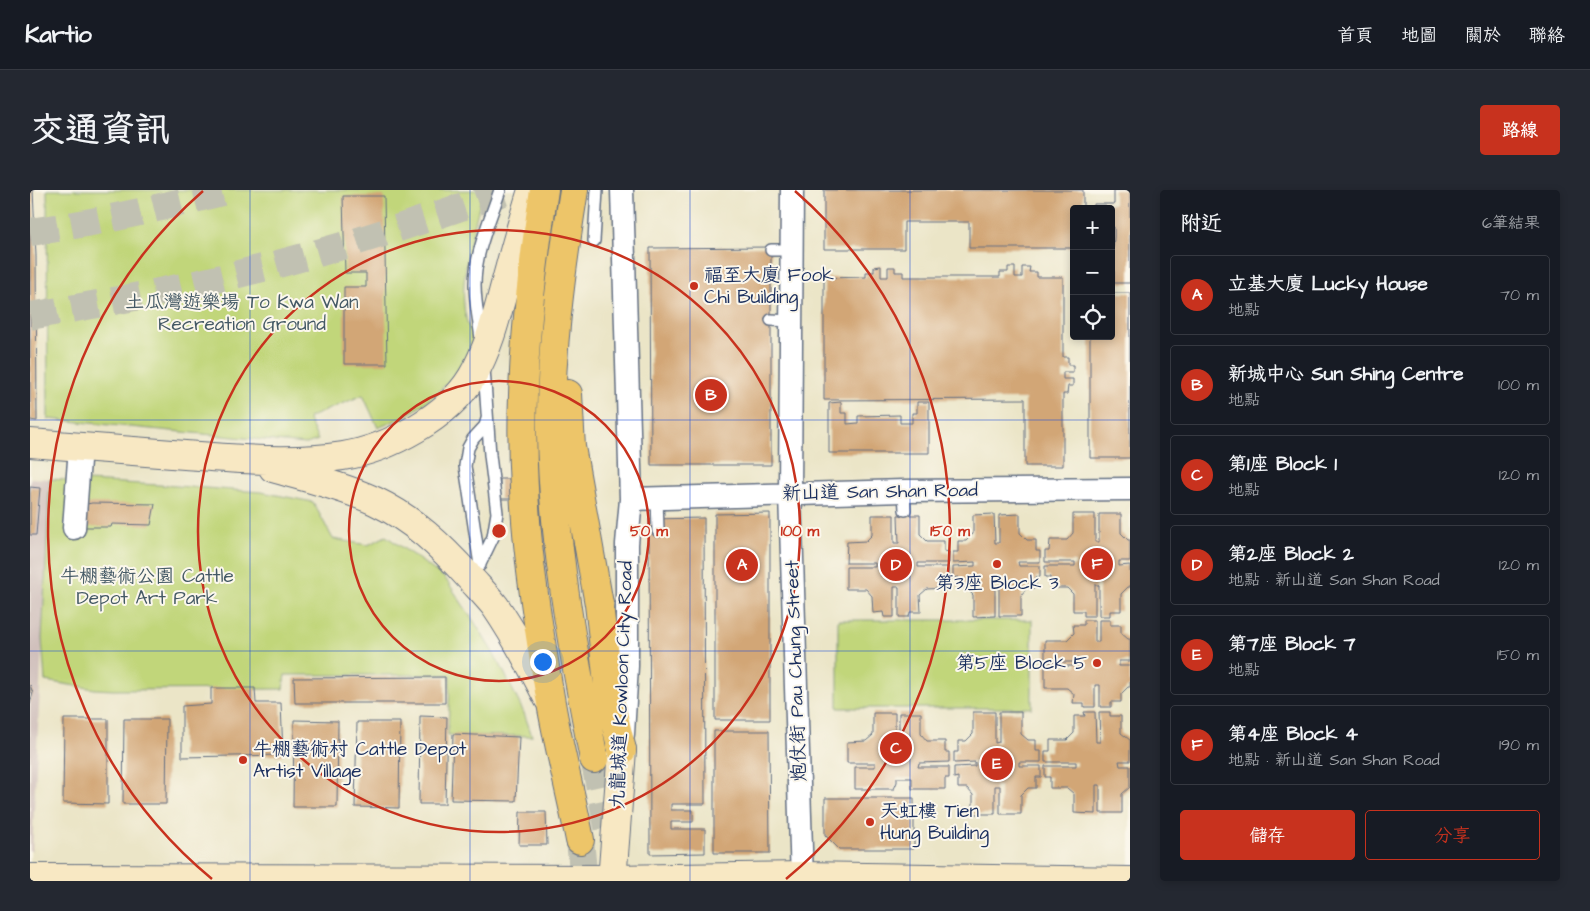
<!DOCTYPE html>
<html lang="zh-TW">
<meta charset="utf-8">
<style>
body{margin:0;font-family:"Architects Daughter","LXGW WenKai TC",sans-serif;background:#242831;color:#f1f3f6}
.controls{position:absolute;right:15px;top:15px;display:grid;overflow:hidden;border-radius:5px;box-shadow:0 2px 8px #0003}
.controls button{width:45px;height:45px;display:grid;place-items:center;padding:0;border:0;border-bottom:1px solid #363941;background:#171b24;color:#f1f3f6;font:25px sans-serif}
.you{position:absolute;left:512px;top:471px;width:18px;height:18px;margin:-12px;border:4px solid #fff;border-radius:50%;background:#1a73e8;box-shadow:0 0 0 8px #1a73e833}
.badge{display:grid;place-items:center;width:32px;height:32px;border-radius:50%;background:#c8321e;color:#fff;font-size:16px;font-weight:700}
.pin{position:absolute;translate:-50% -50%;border:2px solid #fff;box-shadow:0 1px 5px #0006}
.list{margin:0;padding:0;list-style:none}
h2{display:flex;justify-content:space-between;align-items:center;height:65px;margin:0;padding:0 20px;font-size:21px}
h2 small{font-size:16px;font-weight:400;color:#9ea1a6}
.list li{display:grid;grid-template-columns:32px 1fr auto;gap:15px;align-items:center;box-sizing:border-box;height:80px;margin:0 10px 10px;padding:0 10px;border:1px solid #363941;border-radius:5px}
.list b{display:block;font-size:19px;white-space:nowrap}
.list p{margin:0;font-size:16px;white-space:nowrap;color:#9ea1a6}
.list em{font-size:16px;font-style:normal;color:#9ea1a6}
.actions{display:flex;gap:10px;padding:15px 20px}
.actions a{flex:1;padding:11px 0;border:1px solid #c8321e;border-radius:5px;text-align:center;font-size:18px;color:#c8321e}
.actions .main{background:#c8321e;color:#fff}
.icon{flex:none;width:28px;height:28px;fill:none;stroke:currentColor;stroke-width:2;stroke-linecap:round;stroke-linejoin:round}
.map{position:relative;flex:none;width:1100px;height:691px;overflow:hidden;border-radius:5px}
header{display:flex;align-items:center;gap:30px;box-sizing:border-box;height:70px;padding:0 25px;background:#171b24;border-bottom:1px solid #363941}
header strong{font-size:24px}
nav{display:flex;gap:28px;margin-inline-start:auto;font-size:18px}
.intro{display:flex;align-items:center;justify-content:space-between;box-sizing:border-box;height:120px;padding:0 30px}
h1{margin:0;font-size:35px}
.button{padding:12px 22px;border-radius:5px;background:#c8321e;color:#fff;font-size:18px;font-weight:700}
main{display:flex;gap:30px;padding:0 30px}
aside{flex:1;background:#171b24;border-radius:5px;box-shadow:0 2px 8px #0003}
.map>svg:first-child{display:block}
.industrial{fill:#d0c0bc}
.green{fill:#c1d67a;stroke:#6e826c}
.building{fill:#d2a676}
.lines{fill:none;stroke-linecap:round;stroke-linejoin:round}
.highway-tunnel{stroke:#c1c1b2;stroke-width:28;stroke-dasharray:28 14;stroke-linecap:butt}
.lane-casing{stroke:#646f83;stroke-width:14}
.street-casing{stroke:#646f83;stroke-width:25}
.secondary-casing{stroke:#646f83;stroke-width:30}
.highway-casing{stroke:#646f83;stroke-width:30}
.lane{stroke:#fff;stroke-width:11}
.street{stroke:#fff;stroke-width:22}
.secondary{stroke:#f8e8c3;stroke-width:28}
.highway{stroke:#edc569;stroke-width:28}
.grid{fill:none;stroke:#1d4ed8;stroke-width:1;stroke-opacity:0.55}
.ring{fill:none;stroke:#c8321e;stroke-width:2.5}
.poi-dot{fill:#c8321e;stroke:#fbf7ec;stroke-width:2}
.labels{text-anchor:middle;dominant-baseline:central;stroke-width:4;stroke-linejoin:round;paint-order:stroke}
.poi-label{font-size:19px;fill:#1b2f5e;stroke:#fbf7ec;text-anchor:start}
.park-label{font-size:19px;fill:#445965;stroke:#fbf7ec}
.street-label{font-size:19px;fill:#1b2f5e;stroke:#fbf7ec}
.centre{fill:#c8321e;stroke:#fbf7ec;stroke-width:2.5}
.ring-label{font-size:15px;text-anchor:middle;font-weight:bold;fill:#c8321e;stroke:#fbf7ec;stroke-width:4;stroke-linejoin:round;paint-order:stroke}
</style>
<header>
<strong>Kartio</strong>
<nav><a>首頁</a><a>地圖</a><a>關於</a><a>聯絡</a></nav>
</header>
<div class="intro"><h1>交通資訊</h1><a class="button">路線</a></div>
<main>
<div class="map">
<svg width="1100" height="691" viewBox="0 0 1100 691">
<rect width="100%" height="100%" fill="#fbf7ec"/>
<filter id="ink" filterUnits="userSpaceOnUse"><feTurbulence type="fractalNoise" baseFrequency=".02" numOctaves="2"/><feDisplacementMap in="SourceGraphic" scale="10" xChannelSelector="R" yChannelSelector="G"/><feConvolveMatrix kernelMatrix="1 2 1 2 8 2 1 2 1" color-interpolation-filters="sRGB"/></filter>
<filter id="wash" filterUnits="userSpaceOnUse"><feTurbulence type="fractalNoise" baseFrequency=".0096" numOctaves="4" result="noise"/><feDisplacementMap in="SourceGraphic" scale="20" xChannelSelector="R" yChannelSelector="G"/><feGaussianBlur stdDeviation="1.12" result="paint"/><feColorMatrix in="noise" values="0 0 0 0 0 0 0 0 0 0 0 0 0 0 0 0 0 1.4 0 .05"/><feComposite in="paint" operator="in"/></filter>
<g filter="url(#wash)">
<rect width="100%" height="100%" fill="#ebe5c7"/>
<path class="industrial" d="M0 288 20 289 2 661H0Z"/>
<path class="green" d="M17 0H453C445 37 420 112 443 144 440 177 404 210 376 225 367 230 357 234 348 238L333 205 278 228 288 250 276 254 18 229Z
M20 289 146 296 231 302 283 312 303 349 338 355 356 346 415 388 447 436 471 476 494 523 502 546 418 545 420 485H255L253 499 83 500 65 499 15 491 12 449Z
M808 430H1002V518H808Z"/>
<g id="blocks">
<path class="building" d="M0 0H3L6 66 7 231 0 230Z
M794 0H1053V19H1044V58H939V32H874V59H794Z
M1084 0H1100V93H1084V81H1081V58H1083L1084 47V37H1081V19H1064V14H1084Z
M313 6H354L357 174H314V97H336V83H315Z
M741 57V275H621L620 58Z
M851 76V87H858V77H865V82H873V87H970V82H978V77H985V87H992V77H1000L999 82H1007V87H1033V167H1038V175H1043V182H1033V189H1043V196H1038L1037 204H1033V276H995V209L794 210V88L836 87V82H844V77Z
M1081 103H1100V268H1060V146H1081Z
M811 212V223H817V234L828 233V226L870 225V233H882V223H887V212H899V263H799V213Z
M470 289H485V309H470Z
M0 297 10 298 6 345H0Z
M62 313 125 314 121 335 82 334 81 337H53L55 318 57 314Z
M740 323V530H685V324Z
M964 324 965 353H969V325L990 324V343L997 350H1006V361H1010V372H988L989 376H1010V387H1006V398H997L991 405V426H969V396H965V426L943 427V405L936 398H928V387L923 388V377L945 376V372L923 373V362H928V351H936L943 344V325Z
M1043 324H1065V352H1069V324H1091V343L1098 350H1100V371H1089V376L1100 375V397H1098L1091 404V421H1080V426H1069V395H1065V426H1054V421H1043V404L1037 398H1020V387H1015V376H1045V372H1015V361H1019L1020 350H1037L1043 343Z
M842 325H864V353H869L868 325H890V344L897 351H914V361L919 362V373H888V377H918L919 388H914V398L897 399 890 405 891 422H880L879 427H869V397H864V427H854L853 422 843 423 842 406 836 399H816V377H845V373H816L817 352 836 351 842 345Z
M674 328 675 614H641V620H663V632H641V639H675V663L620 664 619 329Z
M1054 430H1065V452H1069V430H1080V435H1091V443L1098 449H1100V471H1089V476H1100V497H1098L1091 504V512H1081V517H1070V495H1065V517H1054V513H1043L1044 504 1037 498H1015V476H1046V472H1015V450H1037L1044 443 1043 435H1054Z
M415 487V513H265L264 488Z
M0 495 3 503 0 514Z
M181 498H225L226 513H251L253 565 152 567V516L181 514Z
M943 522H965V553L969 552V522H991V544L998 550H1006V561H1011V572H989V576H1011V587H1006V598H998L991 605V624H970V596H965V624H943V605L937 598H928V587L924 588V577L945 576V572L924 573V562H928V551H936L943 544Z
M1054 522H1065L1066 552H1070L1069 522H1080V526H1091V543L1100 550V571H1089L1090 576H1100V597L1092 604V623H1070V595H1066V624L1044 623V604L1037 598H1020V587H1015V576H1046V572H1015V561H1020V550H1037L1044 543V526H1055Z
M843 523H865V553H869V523H891V544L897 551H915V562H919V572L889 573 888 577H919V588H915V599H882V588H867V592L864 599H825V577H845V573H817V552L836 551 843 545Z
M390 526 417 527 415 614H389Z
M34 529H78V614L33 613Z
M94 529H137L136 614H93Z
M264 530 308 531 307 617H263Z
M327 532H370L369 618 325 617Z
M684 541H739L740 663H684Z
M423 544 489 547 486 611 421 610Z
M795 608H884V659H809L795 645Z
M490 622H516L517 655H489Z"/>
</g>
</g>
<g filter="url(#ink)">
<use href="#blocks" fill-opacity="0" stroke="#646f83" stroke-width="1"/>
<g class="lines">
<path class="highway-tunnel" d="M0 42C67 33 134 17 199 0
M0 126C95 110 189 91 281 65 348 46 414 23 479 0
M564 569 581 651
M550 650 554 691"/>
<g class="lane-casing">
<path id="lane" d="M564 51 567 0
M741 60H762
M741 130 761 131
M451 149C449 131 445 113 445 95 445 62 460 30 470 0
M874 301 875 320
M627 308 628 341
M450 374 463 347 467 323 460 265 454 178
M450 375 435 276 438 258 443 249 455 236 457 229"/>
</g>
<g class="street-casing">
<path id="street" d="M592 0 601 309 597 354V476L593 544
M762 0 760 303 772 691
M601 309 874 301 1100 299
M44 338 50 257"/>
</g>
<g class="secondary-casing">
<path id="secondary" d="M0 253C52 257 103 261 155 265 206 269 262 274 313 266 358 259 418 227 442 187 461 155 469 116 479 80 486 53 494 27 502 0
M243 278C277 288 312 296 345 311 383 329 411 356 439 387 448 397 457 406 465 416 485 445 502 477 518 508
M0 688 582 689 772 686 1100 691
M582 691 592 560"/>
</g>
<g class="highway-casing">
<path id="highway" d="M514 0C499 99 488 198 494 298 497 369 509 442 521 513 529 559 541 604 550 650
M544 0C531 81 520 162 521 244 523 353 543 463 564 569
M538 204 541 257 569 414 580 511 592 560"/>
</g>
<use href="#lane" class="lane"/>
<use href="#street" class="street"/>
<use href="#secondary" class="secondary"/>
<use href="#highway" class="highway"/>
</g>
</g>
<path class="grid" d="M220 0V691M440 0V691M660 0V691M880 0V691M0 230H1100M0 461H1100"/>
<g class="ring">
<circle cx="469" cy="341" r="150"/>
<circle cx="469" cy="341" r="301"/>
<path d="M182 689A451 451 0 0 1 173 1M765 1A451 451 0 0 1 756 689"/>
</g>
<g class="poi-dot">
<circle cx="664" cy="96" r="5"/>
<circle cx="967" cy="374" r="5"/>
<circle cx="1067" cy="473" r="5"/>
<circle cx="213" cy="570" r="5"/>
<circle cx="840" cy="632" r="5"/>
</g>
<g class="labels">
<g class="poi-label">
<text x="674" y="85">福至大廈 Fook<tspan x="674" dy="22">Chi Building</tspan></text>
<text x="967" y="393" text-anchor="middle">第3座 Block 3</text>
<text x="1057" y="473" text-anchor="end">第5座 Block 5</text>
<text x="223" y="559">牛棚藝術村 Cattle Depot<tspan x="223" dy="22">Artist Village</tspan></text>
<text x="850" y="621">天虹樓 Tien<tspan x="850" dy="22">Hung Building</tspan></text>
</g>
<g class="park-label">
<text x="212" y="112">土瓜灣遊樂場 To Kwa Wan<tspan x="212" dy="22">Recreation Ground</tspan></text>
<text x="117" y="386">牛棚藝術公園 Cattle<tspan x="117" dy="22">Depot Art Park</tspan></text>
</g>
<g class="street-label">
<text transform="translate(850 302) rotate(-1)">新山道 San Shan Road</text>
<text transform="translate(766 481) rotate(-92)">炮仗街 Pau Chung Street</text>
<text transform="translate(592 495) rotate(-88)">九龍城道 Kowloon City Road</text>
</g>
</g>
<circle cx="469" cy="341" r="8" class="centre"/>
<g class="ring-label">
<text x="619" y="346">50 m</text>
<text x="770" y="346">100 m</text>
<text x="920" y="346">150 m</text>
</g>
</svg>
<div class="controls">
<button>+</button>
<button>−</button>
<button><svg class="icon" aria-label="locate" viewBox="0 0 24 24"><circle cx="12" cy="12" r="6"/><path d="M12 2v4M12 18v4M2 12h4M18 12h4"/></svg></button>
</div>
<div class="you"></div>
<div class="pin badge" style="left:712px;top:375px">A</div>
<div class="pin badge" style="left:681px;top:205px">B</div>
<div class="pin badge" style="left:866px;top:558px">C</div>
<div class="pin badge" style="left:866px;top:375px">D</div>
<div class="pin badge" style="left:967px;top:574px">E</div>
<div class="pin badge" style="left:1067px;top:374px">F</div>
</div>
<aside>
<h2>附近<small>6筆結果</small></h2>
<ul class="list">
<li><span class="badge">A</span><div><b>立基大廈 Lucky House</b><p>地點</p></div><em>70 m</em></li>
<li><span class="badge">B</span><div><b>新城中心 Sun Shing Centre</b><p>地點</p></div><em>100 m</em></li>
<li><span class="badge">C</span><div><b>第1座 Block 1</b><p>地點</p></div><em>120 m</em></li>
<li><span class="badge">D</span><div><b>第2座 Block 2</b><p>地點 · 新山道 San Shan Road</p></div><em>120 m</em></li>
<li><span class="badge">E</span><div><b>第7座 Block 7</b><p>地點</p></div><em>150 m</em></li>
<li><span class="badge">F</span><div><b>第4座 Block 4</b><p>地點 · 新山道 San Shan Road</p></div><em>190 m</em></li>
</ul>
<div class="actions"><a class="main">儲存</a><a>分享</a></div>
</aside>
</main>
